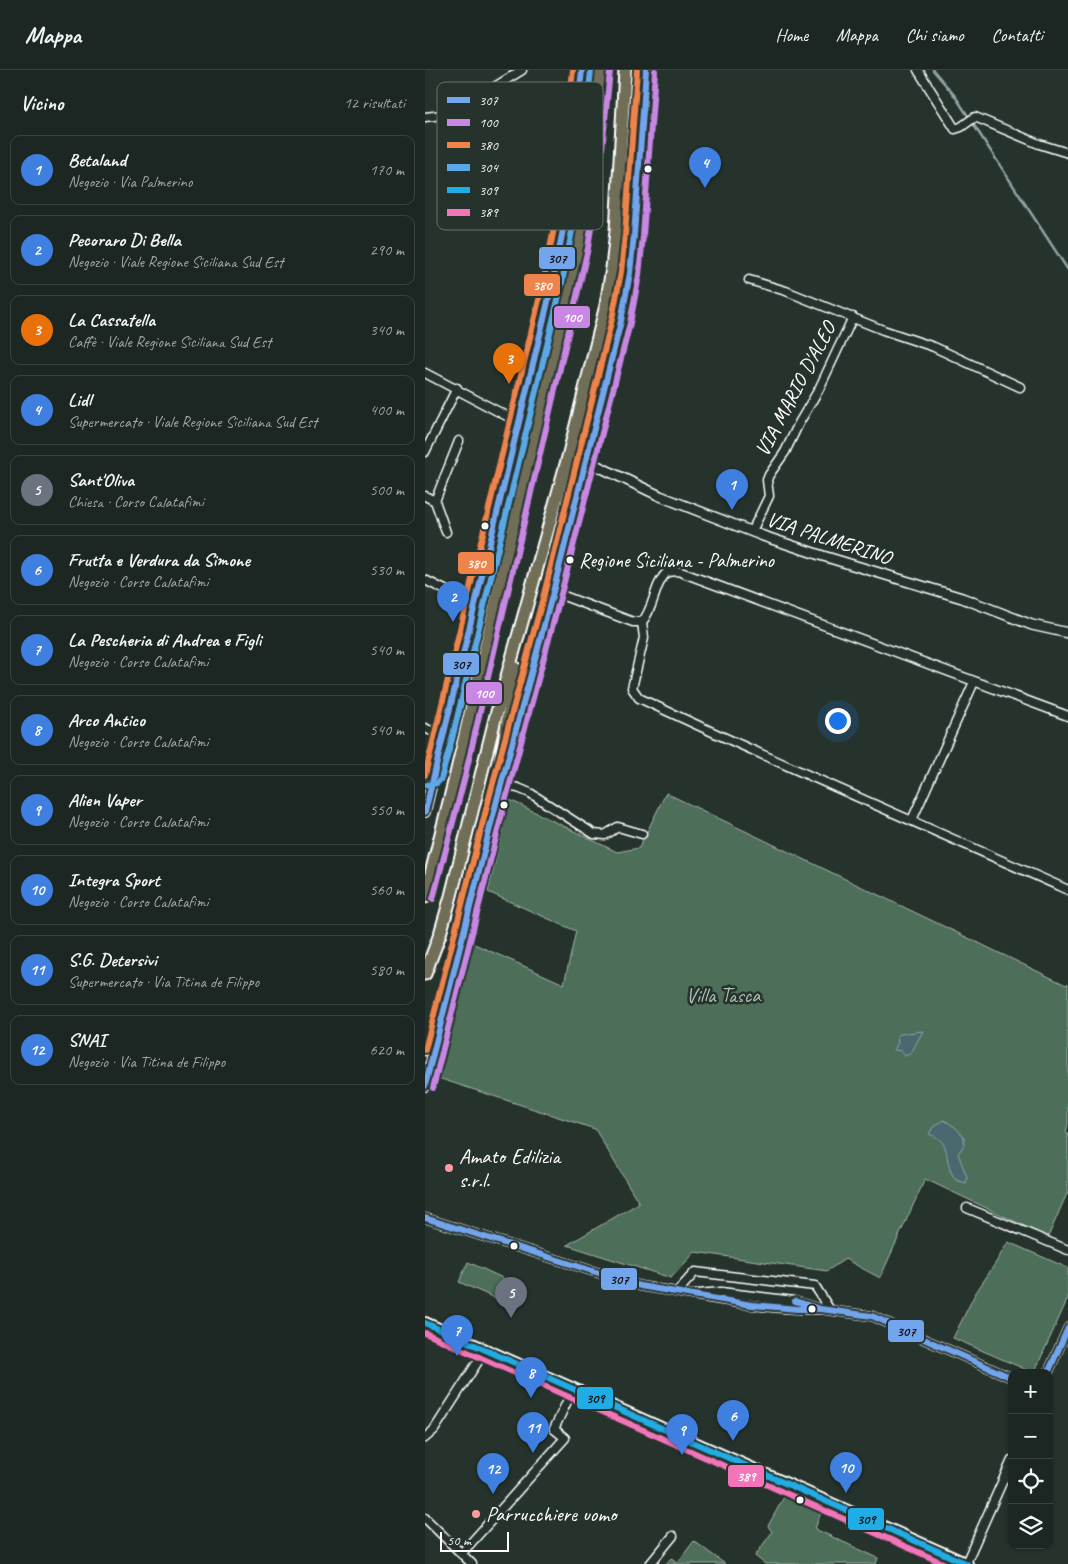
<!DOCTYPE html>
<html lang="it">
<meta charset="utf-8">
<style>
body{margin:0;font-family:Caveat,sans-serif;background:#29322f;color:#f1f3f6}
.controls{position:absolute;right:15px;bottom:15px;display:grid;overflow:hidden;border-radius:10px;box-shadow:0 1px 4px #0004}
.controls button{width:45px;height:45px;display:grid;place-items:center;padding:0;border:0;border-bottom:1px solid #3a4340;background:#1c2622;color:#f1f3f6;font:25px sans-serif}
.scale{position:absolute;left:15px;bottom:12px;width:69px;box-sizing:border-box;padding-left:5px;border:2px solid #fff;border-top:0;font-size:14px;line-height:18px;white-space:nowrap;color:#fff;-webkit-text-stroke:4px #26332d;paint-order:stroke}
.you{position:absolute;left:412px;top:650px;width:18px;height:18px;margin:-12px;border:4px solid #fff;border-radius:50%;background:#1a73e8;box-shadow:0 0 0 8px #1a73e833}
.badge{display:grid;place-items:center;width:32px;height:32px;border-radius:50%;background:#ff9aa2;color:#fff;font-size:16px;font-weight:700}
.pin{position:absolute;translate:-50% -41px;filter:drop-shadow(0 1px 2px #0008)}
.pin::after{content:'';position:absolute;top:26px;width:18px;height:15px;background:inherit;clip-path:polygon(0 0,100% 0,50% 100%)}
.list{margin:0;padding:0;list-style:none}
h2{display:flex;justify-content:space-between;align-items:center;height:65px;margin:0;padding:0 20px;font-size:21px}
h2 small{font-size:16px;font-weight:400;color:#a0a5a5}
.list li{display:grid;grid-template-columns:32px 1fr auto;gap:15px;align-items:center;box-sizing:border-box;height:70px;margin:0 10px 10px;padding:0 10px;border:1px solid #3a4340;border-radius:10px}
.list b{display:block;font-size:19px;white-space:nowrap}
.list p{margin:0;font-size:16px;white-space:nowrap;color:#a0a5a5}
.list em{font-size:16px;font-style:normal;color:#a0a5a5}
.icon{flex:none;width:28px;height:28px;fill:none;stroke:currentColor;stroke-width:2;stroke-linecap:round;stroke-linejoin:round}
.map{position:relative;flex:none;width:643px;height:1494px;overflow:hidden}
header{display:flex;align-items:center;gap:30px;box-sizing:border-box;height:70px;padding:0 25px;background:#1c2622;border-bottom:1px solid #3a4340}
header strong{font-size:24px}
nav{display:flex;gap:28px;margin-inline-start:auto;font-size:18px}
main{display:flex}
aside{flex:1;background:#1c2622}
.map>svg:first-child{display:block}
.green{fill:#4d6e59;stroke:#a6b6ac}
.water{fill:#4a6770;stroke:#92a4a9}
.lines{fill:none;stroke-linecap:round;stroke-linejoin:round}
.stream{stroke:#92a4a9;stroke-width:2.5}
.minor-casing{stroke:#fff;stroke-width:11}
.tertiary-casing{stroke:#fff;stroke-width:12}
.secondary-casing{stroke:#fff;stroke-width:14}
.primary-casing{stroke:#fff;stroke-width:15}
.minor{stroke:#26332d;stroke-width:8}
.tertiary{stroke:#26332d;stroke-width:9}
.secondary{stroke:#26332d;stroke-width:10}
.primary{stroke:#716e59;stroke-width:11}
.bus-1-casing{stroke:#26332d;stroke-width:10}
.bus-2-casing{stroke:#26332d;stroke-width:10}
.bus-3-casing{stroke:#26332d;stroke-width:10}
.bus-4-casing{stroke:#26332d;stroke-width:10}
.bus-5-casing{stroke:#26332d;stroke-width:10}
.bus-6-casing{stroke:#26332d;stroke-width:10}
.bus-1{stroke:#73a5ed;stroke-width:6}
.bus-2{stroke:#c787e3;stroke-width:6}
.bus-3{stroke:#ee834b;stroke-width:6}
.bus-4{stroke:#5aa9e6;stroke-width:6}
.bus-5{stroke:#20ace5;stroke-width:6}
.bus-6{stroke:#f375b9;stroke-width:6}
.bus-dot{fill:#fff;stroke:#26332d;stroke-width:2}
.poi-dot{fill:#ff9aa2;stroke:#26332d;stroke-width:2}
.labels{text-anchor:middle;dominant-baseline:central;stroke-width:5;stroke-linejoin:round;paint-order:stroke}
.bus-label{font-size:20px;fill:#fff;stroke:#26332d;text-anchor:start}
.street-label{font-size:21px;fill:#fff;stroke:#26332d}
.park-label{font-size:21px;fill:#afbeb4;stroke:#26332d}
.poi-label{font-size:21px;fill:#fff;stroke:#26332d;text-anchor:start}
.key{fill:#26332d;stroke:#67706c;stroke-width:1}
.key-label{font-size:14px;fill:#fff}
.line-badge{stroke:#26332d;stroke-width:2}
.badge-label{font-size:14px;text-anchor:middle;font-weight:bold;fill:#fff}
.pale-badge-label{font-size:14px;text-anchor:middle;font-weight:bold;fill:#111}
</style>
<header>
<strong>Mappa</strong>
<nav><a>Home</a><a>Mappa</a><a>Chi siamo</a><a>Contatti</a></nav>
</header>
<main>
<aside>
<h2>Vicino<small>12 risultati</small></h2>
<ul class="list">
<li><span class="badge" style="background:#3f7fe0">1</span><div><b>Betaland</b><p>Negozio · Via Palmerino</p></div><em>170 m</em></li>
<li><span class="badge" style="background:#3f7fe0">2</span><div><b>Pecoraro Di Bella</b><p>Negozio · Viale Regione Siciliana Sud Est</p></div><em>290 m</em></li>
<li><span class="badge" style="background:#e8710a">3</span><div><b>La Cassatella</b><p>Caffè · Viale Regione Siciliana Sud Est</p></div><em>340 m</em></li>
<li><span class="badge" style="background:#3f7fe0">4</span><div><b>Lidl</b><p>Supermercato · Viale Regione Siciliana Sud Est</p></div><em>400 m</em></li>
<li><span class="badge" style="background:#6b7280">5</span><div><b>Sant'Oliva</b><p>Chiesa · Corso Calatafimi</p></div><em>500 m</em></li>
<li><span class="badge" style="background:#3f7fe0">6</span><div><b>Frutta e Verdura da Simone</b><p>Negozio · Corso Calatafimi</p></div><em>530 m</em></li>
<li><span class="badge" style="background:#3f7fe0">7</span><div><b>La Pescheria di Andrea e Figli</b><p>Negozio · Corso Calatafimi</p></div><em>540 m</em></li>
<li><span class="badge" style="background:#3f7fe0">8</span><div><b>Arco Antico</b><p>Negozio · Corso Calatafimi</p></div><em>540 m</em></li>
<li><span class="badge" style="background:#3f7fe0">9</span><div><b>Alien Vaper</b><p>Negozio · Corso Calatafimi</p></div><em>550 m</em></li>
<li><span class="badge" style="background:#3f7fe0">10</span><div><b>Integra Sport</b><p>Negozio · Corso Calatafimi</p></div><em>560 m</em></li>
<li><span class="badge" style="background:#3f7fe0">11</span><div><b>S.G. Detersivi</b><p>Supermercato · Via Titina de Filippo</p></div><em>580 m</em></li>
<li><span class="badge" style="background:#3f7fe0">12</span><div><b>SNAI</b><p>Negozio · Via Titina de Filippo</p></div><em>620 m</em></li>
</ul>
</aside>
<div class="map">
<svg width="643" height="1494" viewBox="0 0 643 1494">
<rect width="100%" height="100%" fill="#26332d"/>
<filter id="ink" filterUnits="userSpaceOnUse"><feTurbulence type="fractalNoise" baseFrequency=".02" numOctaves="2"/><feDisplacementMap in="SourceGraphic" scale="10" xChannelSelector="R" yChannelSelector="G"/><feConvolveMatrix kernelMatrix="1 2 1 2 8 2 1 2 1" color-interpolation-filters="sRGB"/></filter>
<g filter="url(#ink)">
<path class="green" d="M241 723 641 915 643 913V1054L641 1062 643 1065V1121L623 1167 500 1109 455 1208 420 1189 402 1201 270 1182 246 1208 142 1175 214 1133 170 1059 13 1008 47 873 139 914 151 861 63 822 85 730 192 782 214 778Z
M583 1172 643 1198V1228L609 1303 528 1268 550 1224 570 1194Z
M43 1192 82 1210 74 1230 34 1212Z
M359 1427 396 1442 390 1459 453 1488 451 1494H340L330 1486 347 1462 343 1456Z
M269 1471 300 1494H241L246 1488 253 1492Z"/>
<path class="water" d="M498 961 486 983 480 986 476 981 469 980 473 973 472 967 475 964Z
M519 1050 530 1057 539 1067V1075L533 1084 542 1107 541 1113 531 1110C528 1106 525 1101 524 1096 520 1079 523 1071 504 1064L508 1057Z"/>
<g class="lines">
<path class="stream" d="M508 0 530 26 643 200"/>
<g class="minor-casing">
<path id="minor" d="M493 0 530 59 536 57 550 47 614 74 643 83
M0 47 26 44 97 0
M324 210 361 221 458 260 509 277 595 317
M0 303 95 353
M0 382 32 318
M0 426 10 431 21 462
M10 431 34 371
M327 461 344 426 342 410 344 405 360 382 374 353 394 319 428 247
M0 510 50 535
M128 522 208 552H217
M643 646 253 501 242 502C228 516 230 537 217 552L219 568 207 618 214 628C356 695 500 756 643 820
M0 658 19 667
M76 715 93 718 105 723 169 764 180 765 193 757 217 764
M487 750 549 612
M542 1138 643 1180
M0 1148 215 1216C275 1225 334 1241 395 1239
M253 1221 270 1202 390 1216 405 1240
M273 1224 296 1222 369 1231 395 1239 447 1246 587 1308
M623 1303 643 1258
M0 1368 9 1360 61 1279
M0 1448 47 1494
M36 1484 140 1368 129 1359 148 1319
M541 1493 587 1390
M225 1494 248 1466"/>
</g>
<g class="tertiary-casing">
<path id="tertiary" d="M145 114 157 0
M160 390 235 426 338 466 398 486 537 528 607 555 643 563
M79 703 128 522 196 251 205 203 209 165 221 0
M0 742 116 265 142 134
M0 1016 73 725"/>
</g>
<g class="secondary-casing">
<path id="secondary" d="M0 1253 542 1494"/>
</g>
<g class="primary-casing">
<path id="primary" d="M142 139 166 46
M72 730C75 685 85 642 90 598
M0 827 31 704 154 176C164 117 172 59 176 0
M0 904 15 864 26 826 70 649 143 387 181 235 187 198 191 161 200 0
M0 979 15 957"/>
</g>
<use href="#minor" class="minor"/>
<use href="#tertiary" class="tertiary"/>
<use href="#secondary" class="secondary"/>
<use href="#primary" class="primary"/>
<g class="bus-1-casing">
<path id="bus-1" d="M0 742 128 211 142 139 157 0
M0 1016 72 730 128 522 196 251 205 203 209 165 221 0
M0 1148 215 1216 327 1235 372 1239H395
M370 1231 395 1239 447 1246 587 1308
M623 1303 643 1258"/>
</g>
<g class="bus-2-casing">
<path id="bus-2" d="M8 829 40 706 163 178 176 89 185 1
M8 1018 80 732 136 524 205 253 214 205 218 166 230 1"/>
</g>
<g class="bus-3-casing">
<path id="bus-3" d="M0 705 119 209 133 138 148 0
M0 980 64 728 120 520 187 249 196 202 200 164 212 0"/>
</g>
<g class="bus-4-casing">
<path id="bus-4" d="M2 715 12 713 16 709 27 669 137 213 151 140 166 1"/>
</g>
<g class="bus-5-casing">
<path id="bus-5" d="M0 1253 542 1494"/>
</g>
<g class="bus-6-casing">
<path id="bus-6" d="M0 1263 520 1494"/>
</g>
<use href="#bus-1" class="bus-1"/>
<use href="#bus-2" class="bus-2"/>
<use href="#bus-3" class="bus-3"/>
<use href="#bus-4" class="bus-4"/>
<use href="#bus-5" class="bus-5"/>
<use href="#bus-6" class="bus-6"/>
</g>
</g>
<g class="bus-dot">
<circle cx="223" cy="99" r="4.5"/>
<circle cx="60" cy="456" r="4.5"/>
<circle cx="145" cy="490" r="4.5"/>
<circle cx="79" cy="735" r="4.5"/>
<circle cx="89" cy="1176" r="4.5"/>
<circle cx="387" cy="1239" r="4.5"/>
<circle cx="375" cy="1430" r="4.5"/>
</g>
<g class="poi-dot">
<circle cx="24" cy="1098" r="5"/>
<circle cx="51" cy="1444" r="5"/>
</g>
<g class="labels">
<g class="bus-label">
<text x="154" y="490">Regione Siciliana - Palmerino</text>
</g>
<g class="street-label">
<text transform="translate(370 319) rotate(-62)">VIA MARIO D'ALEO</text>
<text transform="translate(404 468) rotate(18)">VIA PALMERINO</text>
</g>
<g class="park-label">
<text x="298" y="925">Villa Tasca</text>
</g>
<g class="poi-label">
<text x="34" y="1086">Amato Edilizia<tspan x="34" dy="24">s.r.l.</tspan></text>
<text x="61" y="1444">Parrucchiere uomo</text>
</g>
</g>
<rect x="12" y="12" width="166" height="148" rx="8" class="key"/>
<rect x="22" y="27" width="23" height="6" fill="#73a5ed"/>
<rect x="22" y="49" width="23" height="7" fill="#c787e3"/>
<rect x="22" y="72" width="23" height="6" fill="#ee834b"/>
<rect x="22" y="94" width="23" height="7" fill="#5aa9e6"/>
<rect x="22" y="117" width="23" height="6" fill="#20ace5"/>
<rect x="22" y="139" width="23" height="7" fill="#f375b9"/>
<g class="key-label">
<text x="54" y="35">307</text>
<text x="54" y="57">100</text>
<text x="54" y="80">380</text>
<text x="54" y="102">304</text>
<text x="54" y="125">309</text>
<text x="54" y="147">389</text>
</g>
<g class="line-badge">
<rect x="113" y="176" width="38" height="24" rx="5" fill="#73a5ed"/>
<rect x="98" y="203" width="38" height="24" rx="5" fill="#ee834b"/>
<rect x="128" y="235" width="38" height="24" rx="5" fill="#c787e3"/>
<rect x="32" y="481" width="38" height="24" rx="5" fill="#ee834b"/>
<rect x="17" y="582" width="38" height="24" rx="5" fill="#73a5ed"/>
<rect x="40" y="611" width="38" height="24" rx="5" fill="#c787e3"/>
<rect x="175" y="1197" width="38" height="24" rx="5" fill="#73a5ed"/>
<rect x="462" y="1249" width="38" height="24" rx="5" fill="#73a5ed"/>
<rect x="151" y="1316" width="38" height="24" rx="5" fill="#20ace5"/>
<rect x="302" y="1394" width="38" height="24" rx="5" fill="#f375b9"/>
<rect x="422" y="1437" width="38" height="24" rx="5" fill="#20ace5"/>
</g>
<g class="badge-label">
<text x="117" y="220">380</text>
<text x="147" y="252">100</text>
<text x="51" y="498">380</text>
<text x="59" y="628">100</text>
<text x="321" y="1411">389</text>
</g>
<g class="pale-badge-label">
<text x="132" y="193">307</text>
<text x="36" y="599">307</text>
<text x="194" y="1214">307</text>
<text x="481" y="1266">307</text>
<text x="170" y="1333">309</text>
<text x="441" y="1454">309</text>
</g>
</svg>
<div class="controls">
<button>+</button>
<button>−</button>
<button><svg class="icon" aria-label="locate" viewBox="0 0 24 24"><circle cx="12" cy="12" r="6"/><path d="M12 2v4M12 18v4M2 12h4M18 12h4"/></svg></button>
<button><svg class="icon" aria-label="layers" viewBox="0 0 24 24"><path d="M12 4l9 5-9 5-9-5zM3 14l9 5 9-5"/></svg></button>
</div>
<div class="scale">50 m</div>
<div class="you"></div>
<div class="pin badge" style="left:307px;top:440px;background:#3f7fe0">1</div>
<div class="pin badge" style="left:28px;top:552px;background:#3f7fe0">2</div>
<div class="pin badge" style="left:84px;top:314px;background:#e8710a">3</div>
<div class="pin badge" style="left:280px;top:118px;background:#3f7fe0">4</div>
<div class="pin badge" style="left:86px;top:1248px;background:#6b7280">5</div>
<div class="pin badge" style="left:308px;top:1371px;background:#3f7fe0">6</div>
<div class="pin badge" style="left:32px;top:1286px;background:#3f7fe0">7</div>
<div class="pin badge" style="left:106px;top:1328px;background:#3f7fe0">8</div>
<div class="pin badge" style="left:257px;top:1385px;background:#3f7fe0">9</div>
<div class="pin badge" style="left:421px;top:1423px;background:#3f7fe0">10</div>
<div class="pin badge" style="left:108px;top:1383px;background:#3f7fe0">11</div>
<div class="pin badge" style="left:68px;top:1424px;background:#3f7fe0">12</div>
</div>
</main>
